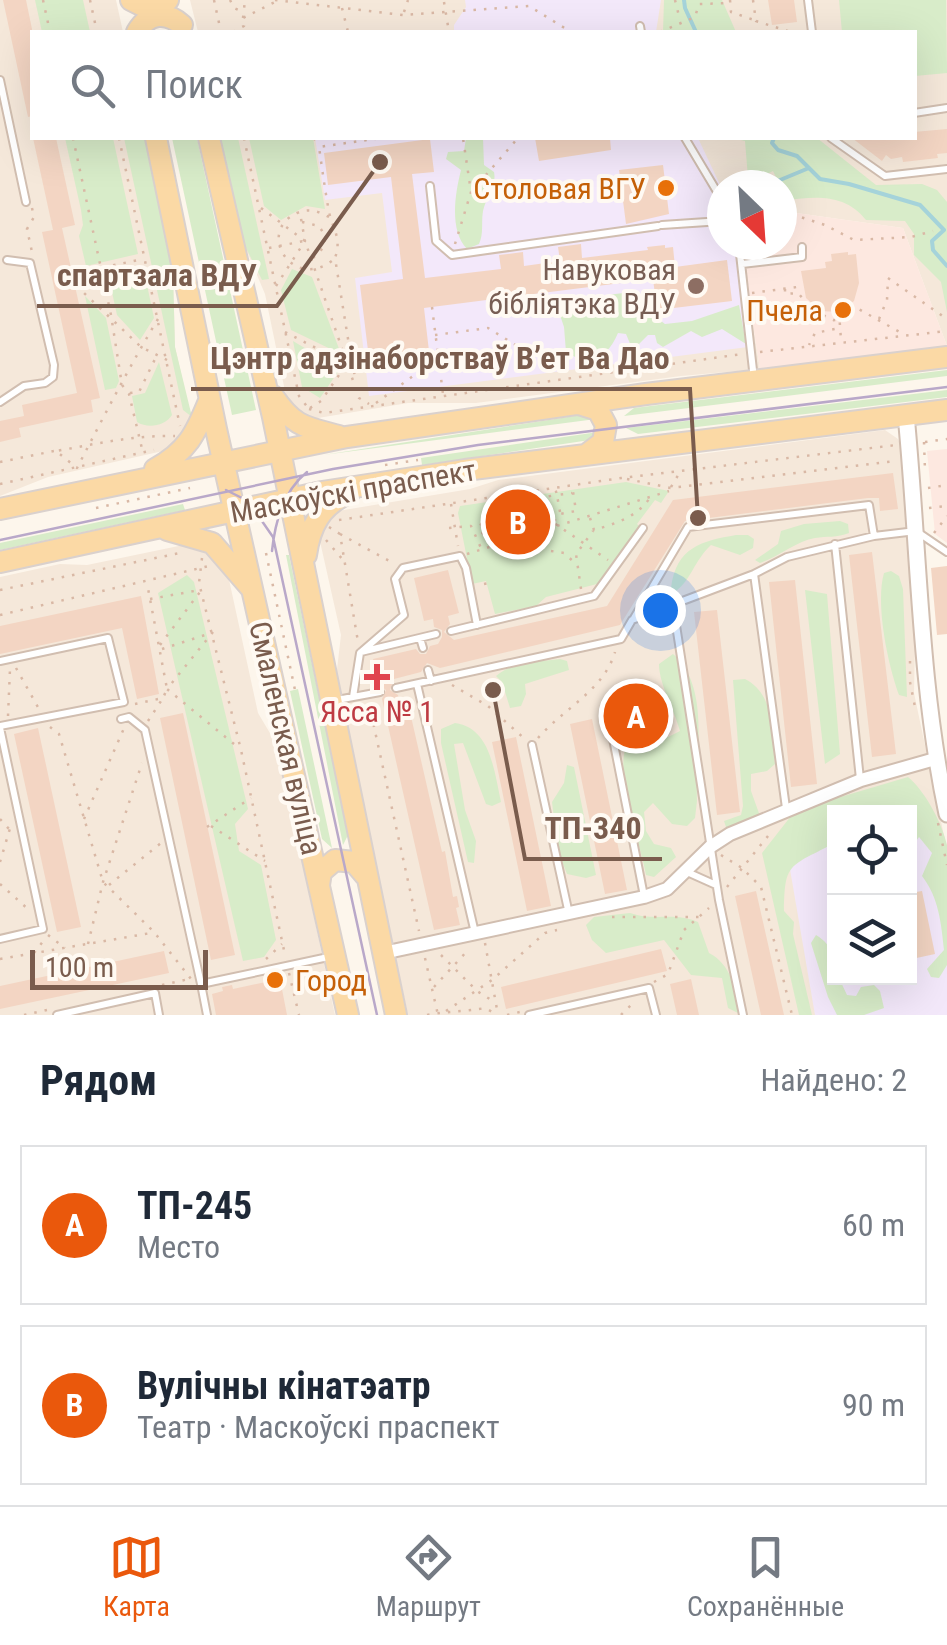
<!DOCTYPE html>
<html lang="ru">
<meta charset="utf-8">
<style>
body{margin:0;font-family:"Roboto Condensed",sans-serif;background:#f6f6f7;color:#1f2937}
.controls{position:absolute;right:30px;bottom:30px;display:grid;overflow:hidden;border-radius:0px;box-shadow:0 10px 40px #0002}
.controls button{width:90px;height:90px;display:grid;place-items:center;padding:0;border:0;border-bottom:2px solid #e0e1e3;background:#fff;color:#1f2937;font:50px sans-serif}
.compass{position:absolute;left:707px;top:170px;width:90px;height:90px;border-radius:50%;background:#fff;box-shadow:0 10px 40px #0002;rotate:155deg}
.scale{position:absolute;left:30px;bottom:25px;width:178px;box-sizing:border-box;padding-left:10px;border:5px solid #7a5c4d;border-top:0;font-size:28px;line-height:35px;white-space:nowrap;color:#7a5c4d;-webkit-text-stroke:8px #fffaf3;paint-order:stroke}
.you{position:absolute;left:660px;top:610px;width:35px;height:35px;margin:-25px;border:8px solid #fff;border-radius:50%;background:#1a73e8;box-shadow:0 0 0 15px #1a73e833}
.badge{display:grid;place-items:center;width:65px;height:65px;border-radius:50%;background:#ea580c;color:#fff;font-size:32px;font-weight:700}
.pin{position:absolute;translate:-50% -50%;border:5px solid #fff;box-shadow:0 2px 10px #0006}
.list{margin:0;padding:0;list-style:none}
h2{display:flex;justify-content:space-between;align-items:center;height:130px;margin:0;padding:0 40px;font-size:42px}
h2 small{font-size:32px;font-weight:400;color:#747a83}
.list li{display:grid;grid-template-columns:65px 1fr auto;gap:30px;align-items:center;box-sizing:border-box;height:160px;margin:0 20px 20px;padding:0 20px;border:2px solid #e0e1e3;border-radius:0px}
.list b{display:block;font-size:38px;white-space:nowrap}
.list p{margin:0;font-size:32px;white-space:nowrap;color:#747a83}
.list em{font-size:32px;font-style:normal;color:#747a83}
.icon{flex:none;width:55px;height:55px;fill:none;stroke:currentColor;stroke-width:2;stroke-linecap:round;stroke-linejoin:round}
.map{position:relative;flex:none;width:947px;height:1015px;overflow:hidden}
.search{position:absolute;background:#fff;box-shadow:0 10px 40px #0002;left:30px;right:30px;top:30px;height:110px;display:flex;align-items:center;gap:25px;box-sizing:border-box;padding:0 35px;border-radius:0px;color:#747a83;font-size:38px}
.sheet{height:490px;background:#fff}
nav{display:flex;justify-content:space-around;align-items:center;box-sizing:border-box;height:140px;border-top:2px solid #e0e1e3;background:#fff;font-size:28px;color:#747a83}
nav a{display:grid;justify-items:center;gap:5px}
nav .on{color:#ea580c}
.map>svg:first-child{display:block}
.residential{fill:#f5e8da;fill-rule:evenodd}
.commercial{fill:#fde8e0}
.education{fill:#f3e8fa}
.green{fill:#d8ecc9}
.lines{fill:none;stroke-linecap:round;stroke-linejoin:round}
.stream{stroke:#a5d3da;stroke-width:4}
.building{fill:#f3d5c3}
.service-casing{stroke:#d1beb0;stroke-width:10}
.minor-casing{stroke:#d1beb0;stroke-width:16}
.tertiary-casing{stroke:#d1beb0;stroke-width:19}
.primary-casing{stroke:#dad1cd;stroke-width:24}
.path{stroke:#d9b8a5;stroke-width:2.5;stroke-dasharray:2.5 8;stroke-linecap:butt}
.service{stroke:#fff;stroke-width:6}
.minor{stroke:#fff;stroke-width:12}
.tertiary{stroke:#fff;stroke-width:15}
.primary{stroke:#fbd9a5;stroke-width:20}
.tram{stroke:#b9a8c9;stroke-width:2.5}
.food-dot{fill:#e8710a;stroke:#fffaf3;stroke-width:4}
.education-dot{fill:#8d6e63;stroke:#fffaf3;stroke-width:4}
.health-dot{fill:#e0444e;stroke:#fffaf3;stroke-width:4}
.labels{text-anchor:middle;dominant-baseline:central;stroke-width:8;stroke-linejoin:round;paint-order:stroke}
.food-label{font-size:30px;fill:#c56008;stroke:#fffaf3;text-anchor:end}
.education-label{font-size:30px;fill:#785e54;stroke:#fffaf3;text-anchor:end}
.street-label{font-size:30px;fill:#7a5c4d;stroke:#fffaf3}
.health-label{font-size:30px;fill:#be3a42;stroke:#fffaf3}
.leader{fill:none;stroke:#7a5c4d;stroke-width:4}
.callout-dot{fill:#7a5c4d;stroke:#fffaf3;stroke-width:4}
.callout-label{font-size:32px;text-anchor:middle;font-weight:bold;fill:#7a5c4d;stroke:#fffaf3;stroke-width:8;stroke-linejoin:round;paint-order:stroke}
</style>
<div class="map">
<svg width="947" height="1015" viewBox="0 0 947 1015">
<rect width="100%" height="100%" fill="#fdf6ec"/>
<path class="residential" d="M0 0H116L123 32H32V138H145L173 274 175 347 193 425 176 448 48 477 0 496Z
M190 0H947V346L903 228 782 211V185H722V245H740L760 369 681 376 476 403H408L312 419 290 408 285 391 265 294 238 230 221 138H914V32H198Z
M885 430 898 439 903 450 915 644 914 693 947 850V1015H408L336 678 341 635 319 537 323 518 338 511 470 489 498 480ZM834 812H910V978H834Z
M193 543 206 544 228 575 258 713 277 745 335 1015H0V577L60 564 87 565Z"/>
<path class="commercial" d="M782 211 903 228 947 346 760 369 740 245H782Z
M947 449V543L935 534 927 451Z"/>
<path class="education" d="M465 0H661L656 32H454V25L466 7Z
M315 138H698L722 189V245H737L748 347 369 396 355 278 392 272 382 193 325 200Z
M929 818 947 898V1015H815L786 846 834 837V978H910V822Z"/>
<path class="green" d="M35 0H83L90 32H42Z
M664 0H722L736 32H663Z
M839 0H946L947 73 915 76 914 32H842Z
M65 138H113L138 254 86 266 79 236 83 225 81 210Z
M124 138H145L173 274 175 347 192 417 183 410Z
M172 138H197L256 410 232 415Z
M217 138H238L269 279 262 280 238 232Z
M249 138H313L325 209 306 206 281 220 264 206Z
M466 138H483L484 165 494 172C497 187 486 197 483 211 481 223 484 233 479 244L467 249C449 230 455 194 461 170L446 159 448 152 464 151Z
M733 138H817L876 185 922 184 937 190 947 202V312L941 282 914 255V234L905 221 866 220C846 194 817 196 787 200L773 171 756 180 748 178 745 141Z
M143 266 154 318 140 340 117 315 108 274Z
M292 269 312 277 341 354 291 330 281 290Z
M631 292 647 297 653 315 665 324 692 321 739 305 746 344 722 329 702 337 691 331 663 347 657 343 655 335H648L638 345 631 346 626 334 618 333C608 357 591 368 566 352L564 327 559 312 530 310 529 305Z
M85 296 106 318 119 381 116 388 105 390Z
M293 341 340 369 320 398 302 387Z
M159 362 172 415C165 426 148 429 137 422L132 396 145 393Z
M947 370V376L624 416 634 408Z
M947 390V397L638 434 626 428Z
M587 414 596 419 323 455Z
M598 432 590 440 422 465 421 458Z
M626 482 669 491 661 503 655 500 637 524 639 526 597 584 546 597 536 606 495 614 486 581 472 584 458 513 460 506Z
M183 504 185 510 0 550V543Z
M840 521 848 524 849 533C837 538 827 536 815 538 797 541 778 557 760 563L755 560 778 544 781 531 804 524Z
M736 535H748L754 539 753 548 740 555 711 545C694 561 691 580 676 591L671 588C676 547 702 541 736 535Z
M286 555H289L348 835 343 845Z
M891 571 899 576 903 589 907 697 899 695C888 665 875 604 884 573Z
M187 575 194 582 248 809 235 824 239 851 261 865 276 940 264 957 243 961 158 593Z
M805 590 827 594 840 754 825 764Z
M673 654C711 687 695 755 697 801L695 818 687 826 672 824 653 803 644 812 646 831 654 844 671 848 676 857 654 877 646 875C641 844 612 769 628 743 633 735 646 730 654 725L668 737 680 731C674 709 659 684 659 664Z
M560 659 567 661 569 670 525 684 526 694 521 706 510 708 502 682 496 676C513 661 538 662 560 659Z
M745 679C776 695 771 733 775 764L767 771 751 774V791L760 816 727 830 724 821 741 815 743 806 733 680Z
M298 689 332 848 322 839 290 691Z
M455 723C491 728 494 771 501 802L492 806 486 804 463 743 454 744 465 810 476 841 474 863 468 862 441 743V729Z
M567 765 574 767 596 875 586 878 567 874 558 851 552 802 564 783Z
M908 777C925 791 942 823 947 845V965L939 978 931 977 927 969 944 950C941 923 939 898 922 876L932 853 919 837 910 849V812H834V850L827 847C787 867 785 866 784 911L794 922 793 934 812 1015H799L762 853 791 816 837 798Z
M630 913C657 922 672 911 698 922L709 953C731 964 737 991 738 1013L728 1008 722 978 691 975 664 940 606 953 592 940 586 925 594 917Z
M816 935C834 946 834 958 834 978H839L847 995 856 996 861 987 874 985 880 991 884 1008 864 1015H837L828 997 811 943Z"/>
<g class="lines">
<path class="stream" d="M684 0 685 8 696 32
M774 138 772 143 778 150 797 156 820 179 849 184 920 205 944 230 932 241 933 250 947 266
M768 185 809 168"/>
</g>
<path class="building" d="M3 0H26L32 29V116L28 117Z
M768 0H794L797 22 772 25Z
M947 129V153L937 154 938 158 903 162 902 157 891 159 886 155 882 161 852 138H914V132Z
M33 138H56L75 225 62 228 100 398 91 400 93 412 19 428 21 437 0 442V421L24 416 22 405 77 393 42 232 53 230Z
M535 138H610L611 150 539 161Z
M430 139 434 172 412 174 425 278 501 269 499 255 523 252 524 266 560 261 558 247 581 244 582 258 648 250 647 247 665 245V248L673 247 675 267 727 260 732 301 657 310 653 279 424 308 430 360 370 367 360 285 403 279 391 177 328 185 324 153Z
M663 165 669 214 626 224 619 170Z
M848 252V255L856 254 859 283 854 301 839 312 820 311 806 298 801 271 826 268 825 262 832 261 831 254Z
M893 473 898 509 880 511 879 498H868L685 521 620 625 440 668 427 663 421 672 394 679 390 690 398 695 399 701 407 699 442 852 445 851 453 897 457 896 459 907 456 908 460 925 434 930 382 699 386 690 379 685 373 659 416 649 420 654H426L430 646 438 644 442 637V630L434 627 433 619 424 621 414 578 448 570 459 613 448 616 450 624 444 632 454 640 607 606 673 500Z
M872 552 896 754 872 757 849 555Z
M947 566V634L937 635 931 568Z
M795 580 817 784 791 787 769 582Z
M141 596 159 694 137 699 122 628 0 654V626Z
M717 610 740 812 717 815 694 612Z
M183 713 235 955 211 960 160 718Z
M592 719 627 890 605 894 570 724Z
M38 728 81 927 57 932 14 734Z
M516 737 551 906 527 911 492 742Z
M756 891 784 1015H761L757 997 735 896Z
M922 891 935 954 912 959 910 893Z
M661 949 667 971 506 1009 501 987Z
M164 951 169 973 0 1009V986Z
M280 979 287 1015H216L212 994 223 991 222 987 232 985 233 989Z
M691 979 699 1015H677L670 984Z"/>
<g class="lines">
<g class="service-casing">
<path id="service" d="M808 0 812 32
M640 26 641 32
M0 80 26 202
M914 113 947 108
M685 138 722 200
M831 138 885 176 947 169
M430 186 436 241 452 255 658 226
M662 225 722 221
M739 245 754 379
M742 264 802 257V247
M0 402 24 386 45 383 53 377 54 365 30 263 7 260
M835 544 860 779
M754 574 786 808
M673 606 719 900 743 1015
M634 618 688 527 869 505 874 536
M451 631 594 596 643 528
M420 638 423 648
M361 652 436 634
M0 661 108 638 124 702 0 726
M428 670 431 681
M417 684 475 933
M396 688 621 639 632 620 754 574 787 557 874 536 916 531 947 552
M353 697 360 653 404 615 395 579 403 568 460 556 466 568 477 625
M337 700 380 692
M121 719 129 717 145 730 201 984
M0 728 43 929 0 939
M611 729 644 896
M532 745 569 914
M687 872 716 885
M57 1015 155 993 159 1015
M207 1015 201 984 333 956
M529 1015 649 988 656 1015"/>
</g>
<g class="minor-casing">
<path id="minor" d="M383 953 644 897 667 889 710 847 730 834 861 780 935 759"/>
</g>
<g class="tertiary-casing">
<path id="tertiary" d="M906 415C919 548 919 682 947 814"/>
</g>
<g class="primary-casing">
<path id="primary" d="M131 0 149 9 168 0
M137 32C148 13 166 11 182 25
M156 138 216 429 348 1015
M209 138 273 417 396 1015
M273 396C294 427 305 427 339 436
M579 404 598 410 606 425 603 442 587 454
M155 469C187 452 196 433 209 401
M0 509 347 437 646 394 947 357
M167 530 212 543 250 587
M306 555C310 526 321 505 349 493
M0 562 322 492 465 470 947 410
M319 885 321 872 335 860 354 862 365 875"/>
</g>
<path class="path" d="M43 0 50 32
M90 0 97 32
M214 0 221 32
M230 0 234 8 243 12
M275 0 403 15 529 6 571 32
M675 0 680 20
M730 0 731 12 754 20
M753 0 756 21 791 32
M444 2 449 32
M342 8 348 32H343
M404 12 408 0
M243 18 245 0
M233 32 244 26 243 18 277 1
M660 32 695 17 699 4 730 3
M73 138 111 315 122 385 129 394 143 453
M119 138 180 426
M244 138 299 396 308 408
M314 138 318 146
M472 191 518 138
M32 208 34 217 27 229 32 252
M261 208 305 241 359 398 369 404
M782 211 825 225 854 240 911 237 933 231
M329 217C318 211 309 208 297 213 255 232 293 292 333 260
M302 222 319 226 324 234
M455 244 471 192 463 138
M269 248 304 241
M313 258 324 247 325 235
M79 273 83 292 141 347 167 360
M72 274 143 259
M888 278 947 319
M276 286 305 241 300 213
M785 289V294L798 293 814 311 834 320 835 329 815 333 809 345
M752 293 797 287
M432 307 443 394
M839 312 841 340
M843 317 855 307 905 335
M158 319C129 367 103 418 77 468L56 451C96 444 134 435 175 436
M879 319 887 300 888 279
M285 332 347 364 349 345 335 258C342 238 333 230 329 212 325 190 322 168 319 147L381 138
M435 335 488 328 522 349 439 362
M760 352 947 331
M353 373 429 364
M130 393 139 392 156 357
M376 403 438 358
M310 408 321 401 346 365
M309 409 324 413 742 354
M924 442 925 470
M925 442 947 439
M0 462 54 451
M385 465 418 460
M627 479 671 488 896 461
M0 484 154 450
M671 487 680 472
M928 488 947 485
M512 494 608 560
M451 504 458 546
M531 505 537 498 557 495 555 488
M96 508 190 488
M929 508 947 506
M560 512 557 495 572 493
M590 518 594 530C614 524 637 517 649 499
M339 520 621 478 896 445
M554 521 560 514 576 511 572 485
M329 527 340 534 358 642
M533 527 546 518
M449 528 471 526 481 548
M519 531 523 547 533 553
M934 533 947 516
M340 534 393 563
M495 537 502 532 531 528 529 509 504 512 507 531
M493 538 484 535 479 529 485 515C497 512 506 520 502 532
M495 539 498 549
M326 540 344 561
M551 551 564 553 575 563
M266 553 295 690
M467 554 669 491
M202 558 199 583 241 750 285 955
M484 584 494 582
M581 589 576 554 593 531
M0 590 185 552
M150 599 200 590
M0 615 209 566
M213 632 167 689 240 749
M160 645 200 592
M162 649 211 633
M910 661V682L916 712
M16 668 39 709
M452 685 488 706 526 740
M135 704 163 698 167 689 147 583
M369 704 419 931
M8 716 10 669
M148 721 163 698
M50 727 59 734 103 882 154 932 191 979
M538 738C563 709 604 690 615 652
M0 819 9 829
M84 819 125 726
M938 823 947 865
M211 826 265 861
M207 827 251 798
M721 855 742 868 761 887 792 1015
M0 862 11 825
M0 884 29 910
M109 885 161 843
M727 887 772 831
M612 917H699
M48 935 65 948
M485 943 498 1015
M88 944 103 882 142 763
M34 953 44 940
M441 955 477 991 496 1003
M425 958 438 1015
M0 959 151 933
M266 959 282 944
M289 973 299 1015
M654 982 668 974 684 930 709 908
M162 985 189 979
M434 987 469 949
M446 1011 492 980 545 933 557 930
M24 1015 47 1010
M427 1015C447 1011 464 1012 485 1008L496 1014
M507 1015 520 1012
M621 1015 634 1002"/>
<use href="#service" class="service"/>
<use href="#minor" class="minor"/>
<use href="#tertiary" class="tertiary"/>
<use href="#primary" class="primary"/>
<path class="tram" d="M226 490 248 501 273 537 377 1015
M0 540 333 469 478 445 947 387
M272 551C275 522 283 491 307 472"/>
</g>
<g class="food-dot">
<circle cx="666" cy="188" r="10"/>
<circle cx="843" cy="310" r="10"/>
<circle cx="275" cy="980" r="10"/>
</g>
<circle class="education-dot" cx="696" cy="286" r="10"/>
<path class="health-dot" d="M372 662h10v10h10v10h-10v10h-10v-10h-10v-10h10z"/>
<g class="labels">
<g class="food-label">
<text x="646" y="188">Столовая ВГУ</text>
<text x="823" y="310">Пчела</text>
<text x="295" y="980" text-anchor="start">Город</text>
</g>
<g class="education-label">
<text x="676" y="269">Навуковая<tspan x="676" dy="34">бібліятэка ВДУ</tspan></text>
</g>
<g class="street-label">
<text transform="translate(353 491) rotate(-10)">Маскоўскі праспект</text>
<text transform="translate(286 738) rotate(77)">Смаленская вуліца</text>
</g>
<g class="health-label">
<text x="377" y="711">Ясса № 1</text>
</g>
</g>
<path class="leader" d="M380 162L277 306H37M698 518L690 389H191M493 690L525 859H662"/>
<g class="callout-dot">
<circle cx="380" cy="162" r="10"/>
<circle cx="698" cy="518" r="10"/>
<circle cx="493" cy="690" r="10"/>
</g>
<g class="callout-label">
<text x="157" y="286">спартзала ВДУ</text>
<text x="440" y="369">Цэнтр адзінаборстваў Вʼет Ва Дао</text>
<text x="593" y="839">ТП-340</text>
</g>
</svg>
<div class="controls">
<button><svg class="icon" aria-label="locate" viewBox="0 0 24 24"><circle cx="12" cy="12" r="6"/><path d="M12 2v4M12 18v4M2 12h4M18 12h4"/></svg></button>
<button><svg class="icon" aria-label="layers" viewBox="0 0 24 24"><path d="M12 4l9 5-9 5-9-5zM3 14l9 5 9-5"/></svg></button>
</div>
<svg class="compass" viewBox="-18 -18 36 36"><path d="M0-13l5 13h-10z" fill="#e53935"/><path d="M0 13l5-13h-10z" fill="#747a83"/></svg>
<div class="scale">100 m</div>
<div class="you"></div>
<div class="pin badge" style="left:636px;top:716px">A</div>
<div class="pin badge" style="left:518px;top:522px">B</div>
<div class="search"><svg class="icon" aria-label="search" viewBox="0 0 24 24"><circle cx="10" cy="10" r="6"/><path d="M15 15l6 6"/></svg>Поиск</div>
</div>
<section class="sheet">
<h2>Рядом<small>Найдено: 2</small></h2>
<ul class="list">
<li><span class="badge">A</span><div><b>ТП-245</b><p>Место</p></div><em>60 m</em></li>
<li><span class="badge">B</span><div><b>Вулічны кінатэатр</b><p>Театр · Маскоўскі праспект</p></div><em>90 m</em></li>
</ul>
</section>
<nav>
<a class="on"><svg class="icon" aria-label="map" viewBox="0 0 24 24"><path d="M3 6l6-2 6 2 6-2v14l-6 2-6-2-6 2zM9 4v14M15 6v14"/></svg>Карта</a>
<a><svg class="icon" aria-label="directions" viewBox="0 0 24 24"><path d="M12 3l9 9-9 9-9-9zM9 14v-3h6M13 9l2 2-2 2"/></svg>Маршрут</a>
<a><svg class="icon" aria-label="saved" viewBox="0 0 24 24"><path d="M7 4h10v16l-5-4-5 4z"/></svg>Сохранённые</a>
</nav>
